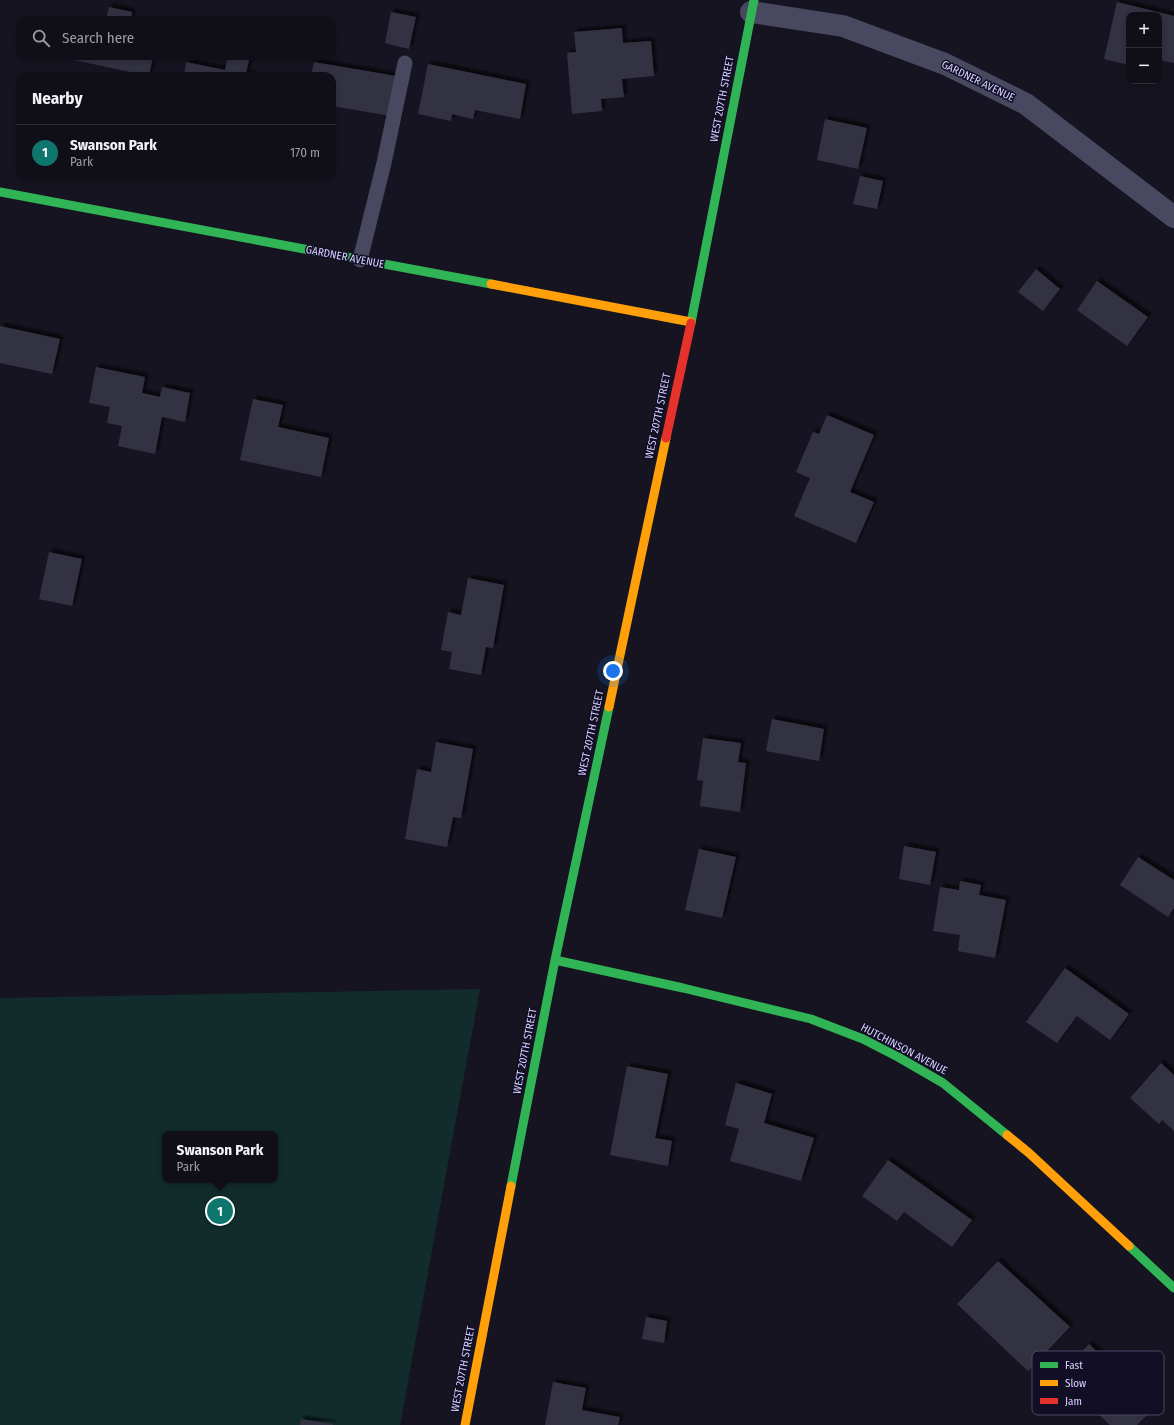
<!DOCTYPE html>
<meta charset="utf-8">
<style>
body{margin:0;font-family:"Fira Sans Condensed",sans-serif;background:#191821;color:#f1f3f6}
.controls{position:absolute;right:12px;top:12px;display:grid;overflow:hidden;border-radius:8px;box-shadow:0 2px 6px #0003}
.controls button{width:36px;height:36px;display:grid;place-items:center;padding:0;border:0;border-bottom:1px solid #302f37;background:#100f18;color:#f1f3f6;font:20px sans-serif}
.you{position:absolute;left:613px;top:671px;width:14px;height:14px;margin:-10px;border:3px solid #fff;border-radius:50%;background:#1a73e8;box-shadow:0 0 0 6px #1a73e833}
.badge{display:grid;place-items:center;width:26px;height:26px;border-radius:50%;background:#0f766e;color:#fff;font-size:13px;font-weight:700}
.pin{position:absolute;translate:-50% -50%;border:2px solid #fff;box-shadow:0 1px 4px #0006}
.popup{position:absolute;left:162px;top:1131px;width:116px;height:52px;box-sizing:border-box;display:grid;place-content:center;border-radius:8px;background:#100f18;filter:drop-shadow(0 1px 3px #0005);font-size:13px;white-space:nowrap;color:#9c9ca2}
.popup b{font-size:15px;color:#f1f3f6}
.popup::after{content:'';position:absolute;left:50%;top:100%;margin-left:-8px;border:8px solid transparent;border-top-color:#100f18}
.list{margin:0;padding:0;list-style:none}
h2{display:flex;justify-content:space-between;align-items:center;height:52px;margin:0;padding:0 16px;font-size:17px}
h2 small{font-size:13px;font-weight:400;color:#9c9ca2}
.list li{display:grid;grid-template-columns:26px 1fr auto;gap:12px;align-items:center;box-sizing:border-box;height:56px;padding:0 16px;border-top:1px solid #302f37}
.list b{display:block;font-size:15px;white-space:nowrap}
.list p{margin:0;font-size:13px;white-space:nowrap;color:#9c9ca2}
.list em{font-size:13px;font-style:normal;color:#9c9ca2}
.icon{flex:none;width:22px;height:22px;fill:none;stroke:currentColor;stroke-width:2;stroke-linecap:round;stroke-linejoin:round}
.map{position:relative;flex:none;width:1174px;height:1425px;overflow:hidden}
.search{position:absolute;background:#100f18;box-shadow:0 2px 6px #0003;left:16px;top:16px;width:320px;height:44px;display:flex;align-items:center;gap:10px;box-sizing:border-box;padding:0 14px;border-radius:12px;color:#9c9ca2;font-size:15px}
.panel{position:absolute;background:#100f18;box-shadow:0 2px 6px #0003;left:16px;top:72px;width:320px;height:108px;border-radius:12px}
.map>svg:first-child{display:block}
.green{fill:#122c2c;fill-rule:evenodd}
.building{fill:#333243;filter:url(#shadow)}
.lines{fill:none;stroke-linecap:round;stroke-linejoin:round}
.lane{stroke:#484861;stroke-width:15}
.street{stroke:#484861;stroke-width:22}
.fast{stroke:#30b455;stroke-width:9}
.slow{stroke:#ff9f0a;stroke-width:9}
.jam{stroke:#e5322d;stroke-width:9}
.labels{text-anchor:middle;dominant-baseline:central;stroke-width:3;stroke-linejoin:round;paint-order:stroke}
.street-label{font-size:11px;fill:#d7d3ff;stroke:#110e26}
.key{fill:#110e26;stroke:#4c4967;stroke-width:1}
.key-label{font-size:11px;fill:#d7d3ff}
</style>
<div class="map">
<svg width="1174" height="1425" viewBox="0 0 1174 1425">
<defs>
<filter id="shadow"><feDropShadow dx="3.5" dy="-3.5" stdDeviation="1" flood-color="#0009"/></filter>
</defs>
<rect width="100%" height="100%" fill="#151420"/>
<path class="green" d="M480 989 400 1425H0V998ZM165 1134H275V1180H165Z"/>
<path class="building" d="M1117 2 1174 16V63L1159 60V15H1129V65L1104 59Z
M109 7 132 12 131 20H106Z
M391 12 416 17 409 49 385 43Z
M622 28 623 43 651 41 654 76 622 79 624 97 601 99 602 111 572 114 567 53 576 52 574 32Z
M55 56H153L149 76Z
M228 56H250L246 73 255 76H184L186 62 225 70Z
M314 62 396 76 390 116 332 106V76H311Z
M428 64 526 84 520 119 475 110 473 119 452 114 451 121 418 114Z
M825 119 867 128 858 169 817 160Z
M860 176 883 181 877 209 853 204Z
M1036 269 1060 289 1043 311 1018 292Z
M1097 281 1148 317 1127 346 1077 310Z
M0 326 60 339 52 374 0 363Z
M96 367 145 377 142 393 160 397 162 387 190 393 185 422 162 417 155 454 118 446 122 426 107 423 110 407 89 403Z
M253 399 283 405 278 427 329 438 321 477 240 460Z
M827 415 874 435 850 492 874 502 856 543 794 516 810 478 796 472 813 432 819 434Z
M49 552 82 559 72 606 39 599Z
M468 578 504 585 493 648 486 647 481 675 449 669 452 652 441 650 448 612 461 615Z
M772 719 824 729 819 761 766 751Z
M703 738 741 743 738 762 746 763 740 812 700 806 703 781 697 780Z
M436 742 473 749 461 818 453 817 447 847 405 839 417 769 431 772Z
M904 846 936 852 930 885 899 879Z
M699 849 736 857 722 918 685 910Z
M1138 857 1174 880V908L1168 917 1120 885Z
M960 881 981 885 979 895 1006 900 995 958 958 951 960 935 933 931 940 887 959 890Z
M1065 968 1129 1014 1110 1040 1077 1016 1057 1043 1026 1022Z
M1161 1063 1174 1075V1131L1162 1120 1159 1124 1130 1098Z
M627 1066 668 1074 655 1138 672 1141 668 1166 610 1155Z
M736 1083 772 1094 764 1123 814 1138 801 1181 730 1161 739 1129 725 1125Z
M888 1160 972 1220 952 1247 904 1212 897 1221 862 1196Z
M998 1261 1070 1327 1028 1371 957 1304Z
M646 1317 667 1321 664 1343 642 1339Z
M1089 1344 1155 1407 1137 1425H1110L1059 1377Z
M553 1382 586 1388 582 1410 620 1417 618 1425H545Z
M301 1419 333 1424V1425H300Z"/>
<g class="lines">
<path class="lane" d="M360 260 384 163 405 63"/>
<path class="street" d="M751 12 843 26 945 64 1026 104 1174 217"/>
<path class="fast" d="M0 192 491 284
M691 323 754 0
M555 960 683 988 811 1019 863 1039 898 1057 943 1083 1007 1135
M511 1186 555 960 609 707
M1129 1246 1174 1288"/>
<path class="slow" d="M491 284 691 322
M609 707 666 438
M1007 1135 1029 1153 1129 1246
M465 1425 511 1186"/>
<path class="jam" d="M666 438 691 323"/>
</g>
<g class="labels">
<g class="street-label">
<text transform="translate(978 81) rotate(26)">GARDNER AVENUE</text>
<text transform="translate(722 99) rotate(-79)">WEST 207TH STREET</text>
<text transform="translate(345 257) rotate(11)">GARDNER AVENUE</text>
<text transform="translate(658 416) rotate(-78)">WEST 207TH STREET</text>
<text transform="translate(591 733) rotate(-78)">WEST 207TH STREET</text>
<text transform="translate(904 1049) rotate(28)">HUTCHINSON AVENUE</text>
<text transform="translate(525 1051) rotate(-79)">WEST 207TH STREET</text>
<text transform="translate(463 1369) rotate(-79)">WEST 207TH STREET</text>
</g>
</g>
<rect x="1032" y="1351" width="132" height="64" rx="6" class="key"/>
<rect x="1040" y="1362" width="18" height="6" fill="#30b455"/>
<rect x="1040" y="1380" width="18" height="6" fill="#ff9f0a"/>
<rect x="1040" y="1398" width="18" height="6" fill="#e5322d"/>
<g class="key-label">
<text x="1065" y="1369">Fast</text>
<text x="1065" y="1387">Slow</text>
<text x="1065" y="1405">Jam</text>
</g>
</svg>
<div class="controls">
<button>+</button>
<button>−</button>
</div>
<div class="you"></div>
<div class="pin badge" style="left:220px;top:1211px">1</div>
<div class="popup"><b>Swanson Park</b>Park</div>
<div class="search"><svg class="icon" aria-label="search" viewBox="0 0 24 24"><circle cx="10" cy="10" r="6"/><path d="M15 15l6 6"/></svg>Search here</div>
<section class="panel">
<h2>Nearby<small></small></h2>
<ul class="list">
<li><span class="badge">1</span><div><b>Swanson Park</b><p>Park</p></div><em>170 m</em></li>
</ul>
</section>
</div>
